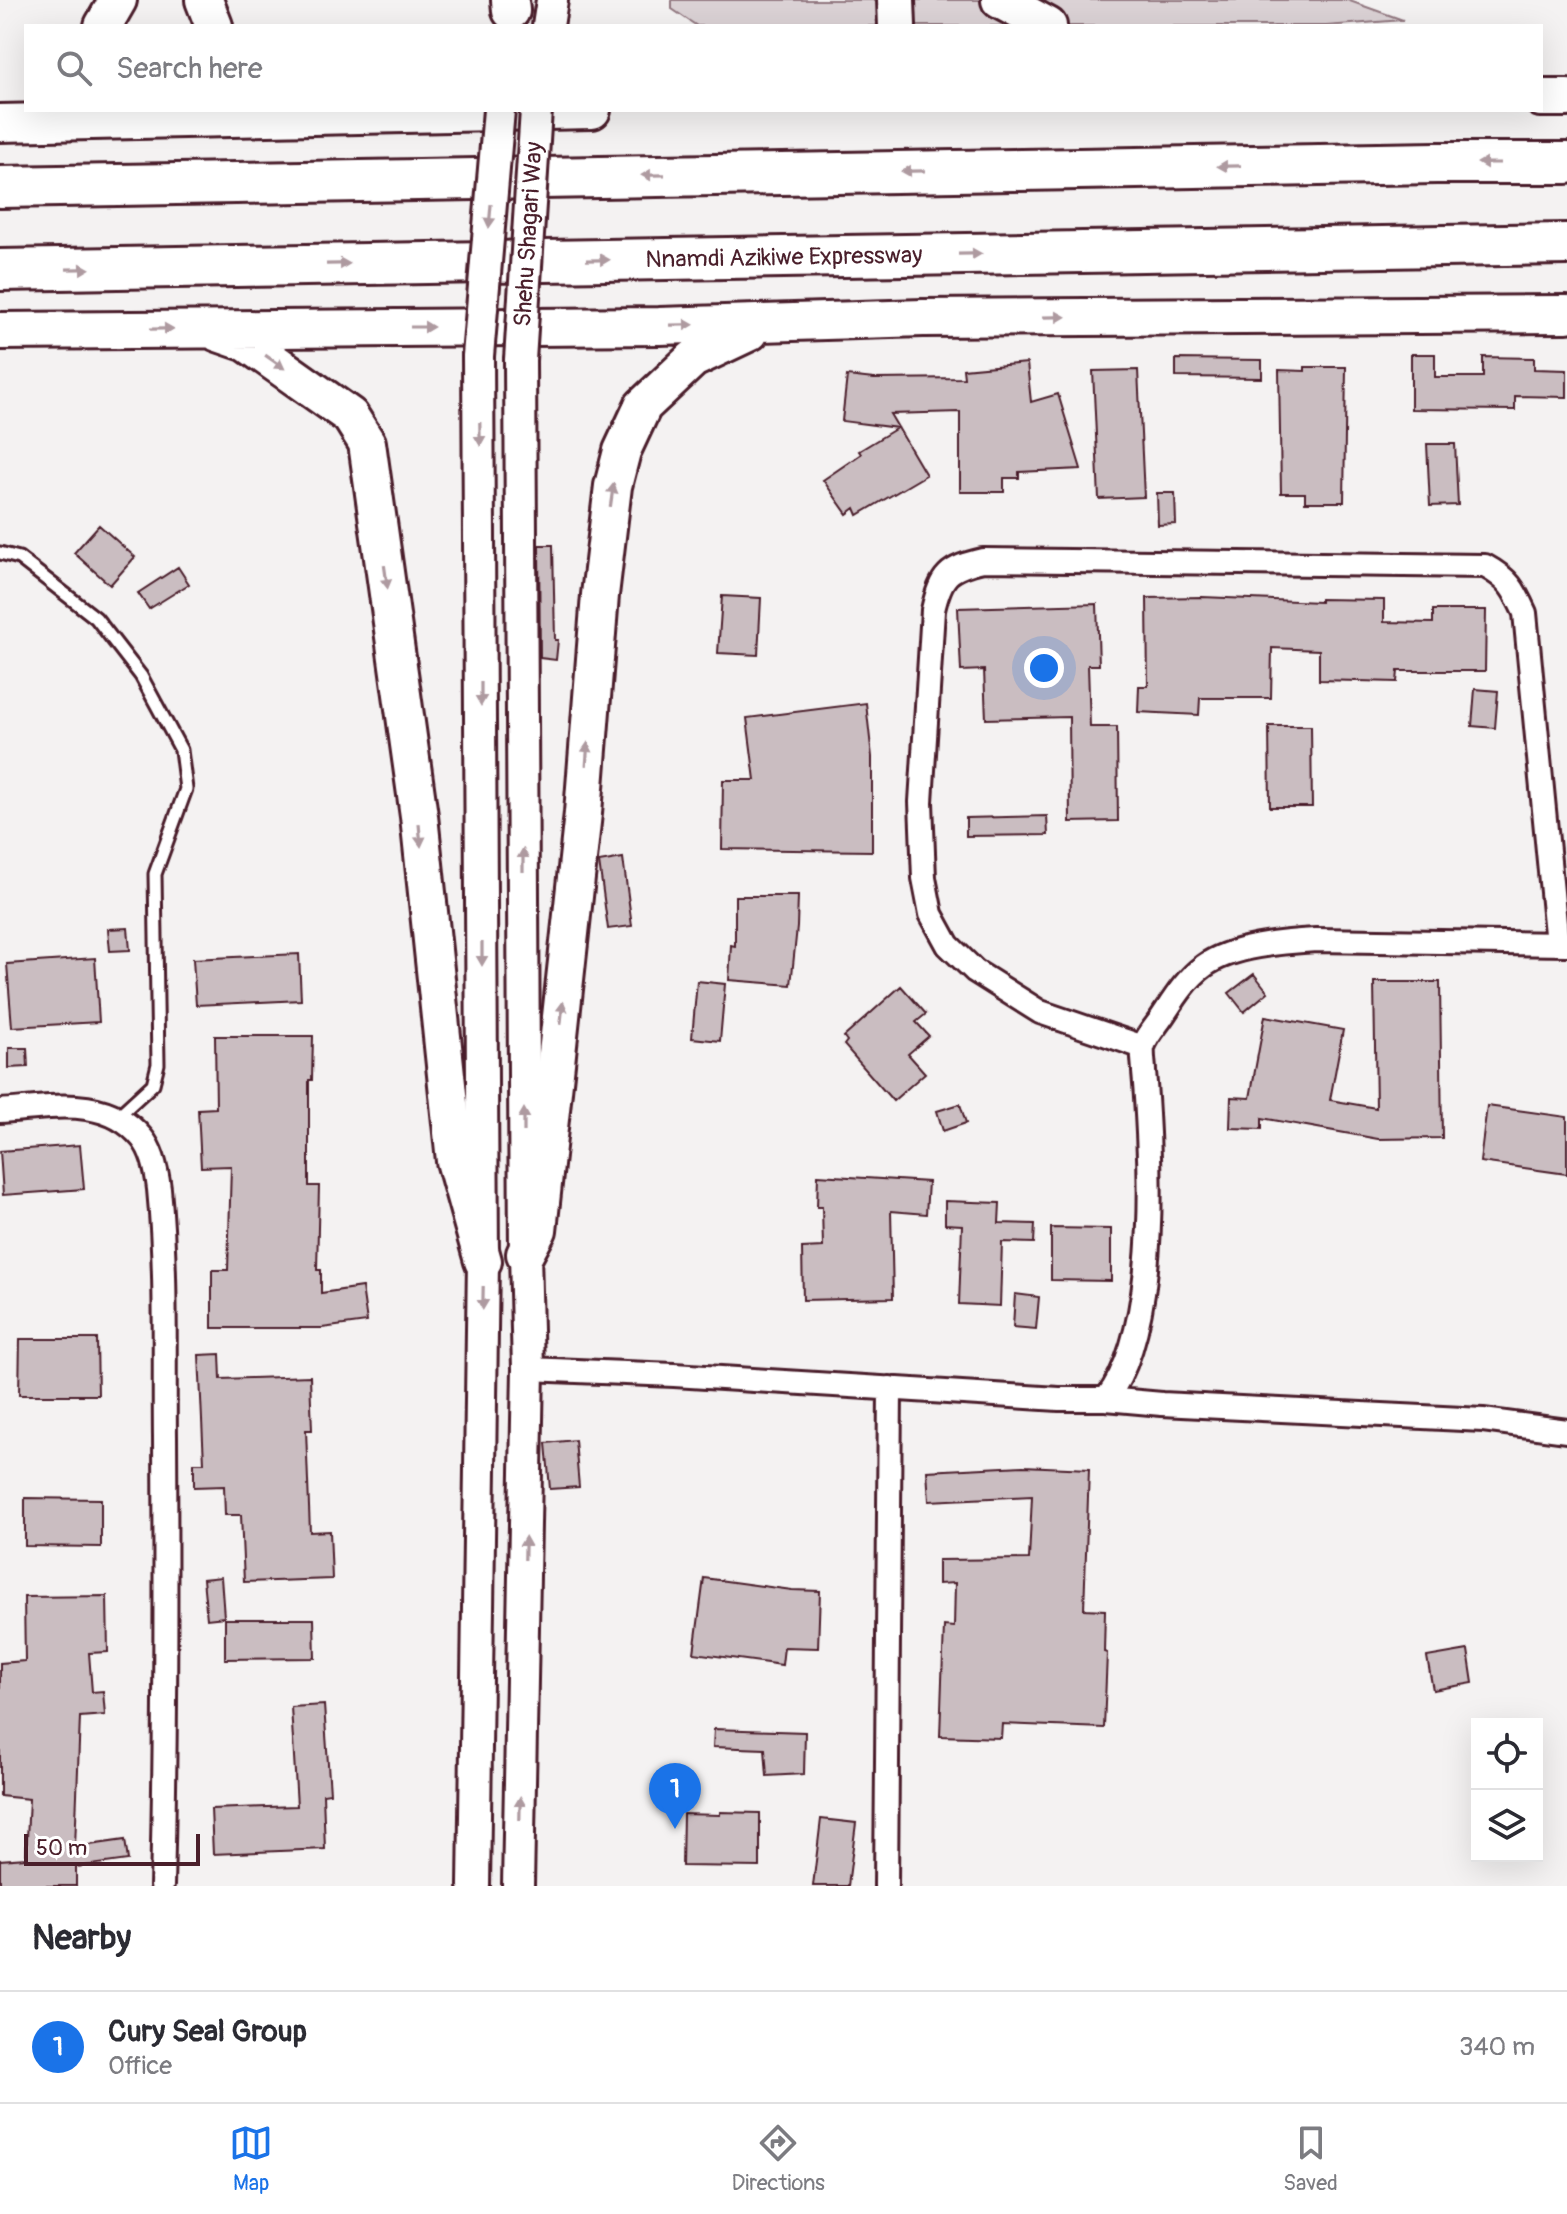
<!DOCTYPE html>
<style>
body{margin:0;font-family:Pangolin,sans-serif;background:#f7f7f7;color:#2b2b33}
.controls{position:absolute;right:24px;bottom:24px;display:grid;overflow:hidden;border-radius:0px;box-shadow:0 8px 32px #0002}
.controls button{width:72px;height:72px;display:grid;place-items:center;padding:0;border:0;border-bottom:2px solid #e1e1e2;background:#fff;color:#2b2b33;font:40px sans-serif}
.scale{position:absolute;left:24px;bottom:20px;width:176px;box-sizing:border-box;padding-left:8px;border:4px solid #4a1f2b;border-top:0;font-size:22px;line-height:28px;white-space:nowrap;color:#4a1f2b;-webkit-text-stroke:6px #fff;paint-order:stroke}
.you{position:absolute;left:1044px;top:668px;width:28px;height:28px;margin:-20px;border:6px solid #fff;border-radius:50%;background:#1a73e8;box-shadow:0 0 0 12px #1a73e833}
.badge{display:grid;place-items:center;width:52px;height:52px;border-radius:50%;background:#1a73e8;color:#fff;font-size:26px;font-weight:700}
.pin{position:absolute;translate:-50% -66px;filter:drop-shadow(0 2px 4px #0008)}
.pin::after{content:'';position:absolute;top:42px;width:28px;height:24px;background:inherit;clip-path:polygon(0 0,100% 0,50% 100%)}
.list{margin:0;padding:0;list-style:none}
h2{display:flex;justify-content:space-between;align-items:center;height:104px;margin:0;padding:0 32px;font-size:34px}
h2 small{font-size:26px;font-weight:400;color:#7c7c81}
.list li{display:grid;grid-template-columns:52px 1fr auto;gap:24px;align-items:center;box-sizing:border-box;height:112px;padding:0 32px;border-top:2px solid #e1e1e2}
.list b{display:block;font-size:30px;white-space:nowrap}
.list p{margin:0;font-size:26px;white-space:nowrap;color:#7c7c81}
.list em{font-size:26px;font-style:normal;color:#7c7c81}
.icon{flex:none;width:44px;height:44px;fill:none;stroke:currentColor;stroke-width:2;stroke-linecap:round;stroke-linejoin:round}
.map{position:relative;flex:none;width:1567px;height:1886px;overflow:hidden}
.search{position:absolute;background:#fff;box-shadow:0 8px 32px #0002;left:24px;right:24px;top:24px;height:88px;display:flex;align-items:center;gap:20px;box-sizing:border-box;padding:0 28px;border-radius:0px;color:#7c7c81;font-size:30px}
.sheet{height:216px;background:#fff}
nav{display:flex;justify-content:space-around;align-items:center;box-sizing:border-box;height:112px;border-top:2px solid #e1e1e2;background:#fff;font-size:22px;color:#7c7c81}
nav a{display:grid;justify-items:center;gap:4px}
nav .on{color:#1a73e8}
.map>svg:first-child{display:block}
.green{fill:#dbd2d5;stroke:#927880;stroke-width:2}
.building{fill:#cabdc1;stroke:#4a1f2b;stroke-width:2}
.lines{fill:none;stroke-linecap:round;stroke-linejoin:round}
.service-casing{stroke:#4a1f2b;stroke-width:17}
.minor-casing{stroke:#4a1f2b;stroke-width:28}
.secondary-casing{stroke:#4a1f2b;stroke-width:36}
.trunk-casing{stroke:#4a1f2b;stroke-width:42}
.motorway-casing{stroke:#4a1f2b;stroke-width:46}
.service{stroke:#fff;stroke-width:11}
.minor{stroke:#fff;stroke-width:22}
.secondary{stroke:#fff;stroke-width:30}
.trunk{stroke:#fff;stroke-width:36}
.motorway{stroke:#fff;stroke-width:40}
.secondary-bridge-casing{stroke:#4a1f2b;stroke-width:36;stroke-linecap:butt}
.secondary-bridge{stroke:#fff;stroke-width:30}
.oneway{fill:#ae9aa0}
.labels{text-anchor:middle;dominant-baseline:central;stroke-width:6;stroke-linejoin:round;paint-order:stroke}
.street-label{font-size:24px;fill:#4a1f2b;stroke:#fff}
</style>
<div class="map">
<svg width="1567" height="1886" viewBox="0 0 1567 1886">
<rect width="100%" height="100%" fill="#f4f2f2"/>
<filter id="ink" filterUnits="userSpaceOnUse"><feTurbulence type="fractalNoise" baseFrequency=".0125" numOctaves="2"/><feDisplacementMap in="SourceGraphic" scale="16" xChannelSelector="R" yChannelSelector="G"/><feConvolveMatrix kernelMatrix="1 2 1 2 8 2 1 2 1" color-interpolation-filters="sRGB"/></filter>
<g filter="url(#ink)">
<path class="green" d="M672 0H1347L1403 20 1326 26H697L672 9Z"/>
<path class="building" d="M1411 354H1435V377H1483V357L1534 358V369L1567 370V397L1515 396V410L1411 409Z
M1176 359 1262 360V378L1176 377Z
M1027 363 1031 402 1058 394 1081 469 1019 472V478H1004V492H960V412L890 414 926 475 858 515 855 508 847 514 823 480 861 454 859 451 897 428 842 421 847 376 874 379 964 378 963 369Z
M1305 367H1346L1344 502H1305V493H1281L1279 370 1305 371Z
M1138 370 1144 497 1099 499 1093 371Z
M1427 444H1455L1458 505 1430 506Z
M1157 493H1175L1176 524 1158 525Z
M99 525 135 557 110 585 74 553Z
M539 545H553L555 640H558L556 660 540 658Z
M178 567 189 584 149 609 138 593Z
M722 596 761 598 758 655 718 653Z
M1202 597 1320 602V599L1384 600V622L1433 623V610H1486L1485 671H1398L1397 682 1319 680V650L1272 648 1271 698H1200L1199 715 1138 712 1139 686H1148L1147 598Z
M1097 604 1099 665H1088L1090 727H1117L1118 821 1070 822 1069 717 986 719 984 670 961 671 958 608Z
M1475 689 1498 691 1495 728 1472 726Z
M866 703 872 757V851L722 849 723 780H755L747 718Z
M1269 726H1311L1312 807H1270Z
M1047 816 1048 835 966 836V818Z
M623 858 632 926 608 929 599 862Z
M735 896H798L797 927 791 985 729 980 731 945 735 946Z
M128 928 130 950 110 951 108 929Z
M299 954 301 1000 196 1005 193 959Z
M95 958 99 1022 12 1027 7 964Z
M1254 974 1268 992 1244 1012 1229 993Z
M697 981 725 984 720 1041 692 1038Z
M1374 982H1440L1442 1138 1378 1139 1262 1118V1129L1230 1128 1231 1097 1250 1098 1265 1016 1343 1030 1330 1100 1376 1108Z
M901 986 926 1014 916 1022 929 1036 908 1054 925 1073 893 1101 844 1045 847 1041 844 1037Z
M215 1036H313L312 1080H309V1186H319L317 1270H321V1293L362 1287 367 1322 322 1328H212V1270H228L231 1166 201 1167 198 1109 216 1108Z
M9 1048H27L28 1067 9 1068Z
M960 1104 966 1123 943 1131 937 1111Z
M1487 1106 1567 1117V1174L1480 1162Z
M80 1145 84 1189 3 1195 0 1151Z
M818 1175 928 1182 926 1214 891 1211 893 1298 803 1300 802 1248 823 1247 822 1207H817Z
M945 1201 1000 1203 999 1223 1035 1224 1034 1243 1002 1242 1000 1306 959 1304 962 1225 945 1224Z
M1051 1228 1111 1229V1281L1051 1280Z
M1015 1294 1039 1297 1036 1329 1013 1327Z
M20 1339H97L98 1395H19Z
M220 1354 221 1379 310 1376 312 1430H306L310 1532 330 1531 332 1579 244 1582 241 1515H225L224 1486 194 1487V1463H204L199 1355Z
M575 1440 579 1487 550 1489 546 1443Z
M1023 1466 1089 1469 1084 1609 1105 1610 1104 1652 1107 1653 1104 1728 1002 1724 1001 1738 940 1736 944 1626 954 1627 955 1583 938 1584V1560L1029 1559 1032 1496 929 1501 927 1471Z
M25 1498 101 1499V1547L25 1546Z
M221 1577 224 1617 207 1619 203 1579Z
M704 1578 792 1590 820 1591 818 1648 784 1647 782 1665 694 1653Z
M107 1596 108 1652 89 1653 92 1692 103 1691 105 1715 80 1717 75 1847 125 1840 128 1860 76 1867V1886H0V1860L26 1858 29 1799 0 1796V1663L25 1661 24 1597Z
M225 1619H314L315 1658 225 1659Z
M1468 1650 1473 1683 1433 1690 1427 1657Z
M324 1705 330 1793 323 1794 325 1849 213 1854 211 1809 297 1806 291 1707Z
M714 1729 805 1732 804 1774 767 1776 765 1749 713 1747Z
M720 1812 760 1813V1867L682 1866 683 1814 720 1815Z
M821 1819 856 1823 848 1886H813Z"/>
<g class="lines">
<g class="service-casing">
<path id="service" d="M0 553 19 558 96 618 141 676 181 750 186 789 155 874 158 1064 153 1084 117 1117"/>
</g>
<g class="minor-casing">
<path id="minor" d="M1143 1047 1040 1012 975 971 948 945 931 914 924 878 921 802 933 610C941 575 948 568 983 560L1485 566C1509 579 1514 589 1525 613L1557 944
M0 1111C49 1108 106 1094 142 1138 153 1151 157 1172 159 1189 167 1271 164 1355 165 1437 166 1587 166 1736 162 1886
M528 1369 674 1375 1059 1399H1106C1152 1340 1152 1207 1148 1133 1147 1113 1146 1093 1144 1072 1144 1065 1142 1055 1143 1048 1145 1038 1156 1026 1162 1017 1174 999 1186 979 1204 966 1231 946 1283 942 1316 940L1567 944
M1106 1399 1162 1404 1483 1420 1567 1431
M886 1886 890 1388"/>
</g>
<g class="secondary-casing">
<path id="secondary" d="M548 26 552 0
M474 1886 483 1261 478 356
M518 1886 528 1369 525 1254 520 360"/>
</g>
<g class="trunk-casing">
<path id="trunk" d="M204 0 214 26
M510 0 511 11
M896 0 897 26
M1000 0 1048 26
M103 26 118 0
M1541 98H1567
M0 123 592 110
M0 331 659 326 923 318 1567 314
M218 333 247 343 350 416 367 443 419 816 455 1161 483 1261
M525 1254 538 1230 583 813 600 595 613 486 622 451 643 406 693 359 750 332 752 328"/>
</g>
<g class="motorway-casing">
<g id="motorway">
<path d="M0 187 1436 163H1567"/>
<path id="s1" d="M0 270 1567 244"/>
</g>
</g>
<use href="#service" class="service"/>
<use href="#minor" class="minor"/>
<use href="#secondary" class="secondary"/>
<use href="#trunk" class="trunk"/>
<use href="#motorway" class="motorway"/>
<g class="secondary-bridge-casing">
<g id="secondary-bridge">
<path d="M478 356 499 110"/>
<path id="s2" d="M520 360 536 110"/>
</g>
</g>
<use href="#secondary-bridge" class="secondary-bridge"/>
</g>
<defs><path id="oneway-solid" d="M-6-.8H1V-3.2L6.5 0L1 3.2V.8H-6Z" transform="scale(2)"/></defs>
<g class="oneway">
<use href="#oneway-solid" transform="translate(1489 163) rotate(-180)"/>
<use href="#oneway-solid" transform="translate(1229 166) rotate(179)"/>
<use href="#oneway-solid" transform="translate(913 171) rotate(179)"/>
<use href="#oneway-solid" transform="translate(653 175) rotate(179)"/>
<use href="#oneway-solid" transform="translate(490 216) rotate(95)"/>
<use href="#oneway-solid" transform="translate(970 254) rotate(-1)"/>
<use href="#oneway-solid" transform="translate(598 260) rotate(-1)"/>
<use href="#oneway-solid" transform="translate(338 264) rotate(-1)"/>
<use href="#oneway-solid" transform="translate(78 269) rotate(-1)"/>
<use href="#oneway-solid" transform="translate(1054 317) rotate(-1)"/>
<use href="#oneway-solid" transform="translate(682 325) rotate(-1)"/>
<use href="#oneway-solid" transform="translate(422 327)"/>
<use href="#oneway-solid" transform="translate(162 329) rotate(-1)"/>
<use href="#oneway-solid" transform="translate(275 362) rotate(35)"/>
<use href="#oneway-solid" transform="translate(480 434) rotate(89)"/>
<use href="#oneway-solid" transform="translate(612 495) rotate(-82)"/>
<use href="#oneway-solid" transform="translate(386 577) rotate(82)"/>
<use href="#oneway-solid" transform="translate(481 694) rotate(90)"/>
<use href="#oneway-solid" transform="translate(587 754) rotate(-86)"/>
<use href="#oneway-solid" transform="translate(420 835) rotate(85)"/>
<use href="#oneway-solid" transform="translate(523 860) rotate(-90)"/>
<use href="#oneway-solid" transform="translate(482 954) rotate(90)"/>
<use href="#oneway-solid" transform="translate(562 1013) rotate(-84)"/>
<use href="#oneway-solid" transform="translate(524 1120) rotate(-90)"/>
<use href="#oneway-solid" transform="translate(483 1298) rotate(91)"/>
<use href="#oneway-solid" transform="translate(525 1548) rotate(-89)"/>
<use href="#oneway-solid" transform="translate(520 1808) rotate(-89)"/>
</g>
</g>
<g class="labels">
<g class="street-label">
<text stroke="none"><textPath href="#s2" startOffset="126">Shehu Shagari Way</textPath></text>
<text stroke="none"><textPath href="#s1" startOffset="784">Nnamdi Azikiwe Expressway</textPath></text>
</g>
</g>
</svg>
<div class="controls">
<button><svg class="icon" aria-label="locate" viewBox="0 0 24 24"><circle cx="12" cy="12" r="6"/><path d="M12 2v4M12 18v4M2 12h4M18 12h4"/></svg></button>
<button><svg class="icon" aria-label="layers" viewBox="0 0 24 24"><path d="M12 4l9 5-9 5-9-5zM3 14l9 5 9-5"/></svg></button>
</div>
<div class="scale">50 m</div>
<div class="you"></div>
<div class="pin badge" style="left:675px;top:1829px">1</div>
<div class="search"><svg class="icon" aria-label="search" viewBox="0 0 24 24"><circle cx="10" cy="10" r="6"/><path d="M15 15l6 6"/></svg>Search here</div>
</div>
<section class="sheet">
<h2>Nearby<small></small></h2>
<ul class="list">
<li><span class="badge">1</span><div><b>Cury Seal Group</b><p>Office</p></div><em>340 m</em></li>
</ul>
</section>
<nav>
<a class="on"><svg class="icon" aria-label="map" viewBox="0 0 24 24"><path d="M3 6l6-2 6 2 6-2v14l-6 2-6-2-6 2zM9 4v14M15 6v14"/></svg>Map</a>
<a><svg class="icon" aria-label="directions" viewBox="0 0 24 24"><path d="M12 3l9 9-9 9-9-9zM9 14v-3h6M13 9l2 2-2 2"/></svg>Directions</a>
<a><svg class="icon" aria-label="saved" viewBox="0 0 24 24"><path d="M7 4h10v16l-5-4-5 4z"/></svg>Saved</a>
</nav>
